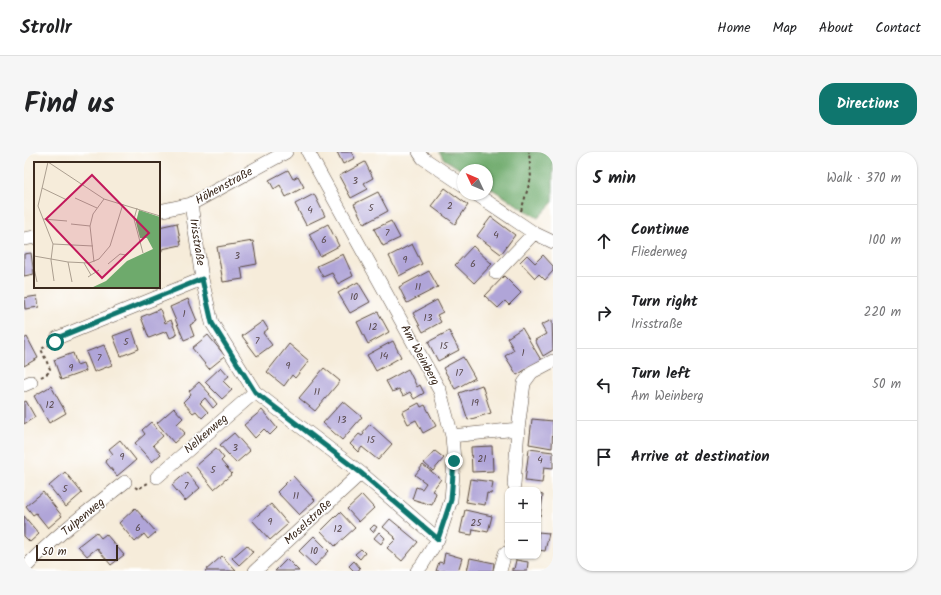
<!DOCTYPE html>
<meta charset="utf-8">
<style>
body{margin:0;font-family:Kalam,sans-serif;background:#f6f6f6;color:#202124}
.controls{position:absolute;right:12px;bottom:12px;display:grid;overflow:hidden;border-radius:8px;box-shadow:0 1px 3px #0004}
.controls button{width:36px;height:36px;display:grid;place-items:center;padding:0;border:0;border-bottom:1px solid #e0e0e0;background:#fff;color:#202124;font:20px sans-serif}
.compass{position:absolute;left:433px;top:12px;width:36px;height:36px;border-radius:50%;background:#fff;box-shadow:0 1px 3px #0004;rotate:314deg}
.scale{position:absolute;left:12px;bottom:10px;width:82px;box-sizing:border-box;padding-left:4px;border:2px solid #3b2a1e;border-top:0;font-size:11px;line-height:14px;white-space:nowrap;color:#3b2a1e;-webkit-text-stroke:3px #fff;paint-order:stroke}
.stop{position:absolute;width:12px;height:12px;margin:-9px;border:3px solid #0f766e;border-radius:50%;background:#fff}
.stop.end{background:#0f766e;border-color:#fff;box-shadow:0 1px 4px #0008}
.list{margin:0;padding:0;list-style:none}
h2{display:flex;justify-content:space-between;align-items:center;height:52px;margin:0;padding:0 16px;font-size:17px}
h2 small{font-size:13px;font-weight:400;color:#757577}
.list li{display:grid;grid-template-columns:26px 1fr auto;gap:12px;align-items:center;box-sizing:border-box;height:72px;padding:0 16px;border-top:1px solid #e0e0e0}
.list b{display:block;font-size:15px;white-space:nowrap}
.list p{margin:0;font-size:13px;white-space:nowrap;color:#757577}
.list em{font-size:13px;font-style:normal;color:#757577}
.icon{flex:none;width:22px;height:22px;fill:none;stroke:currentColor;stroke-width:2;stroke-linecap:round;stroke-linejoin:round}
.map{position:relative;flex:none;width:529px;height:419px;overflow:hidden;border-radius:16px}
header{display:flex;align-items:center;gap:24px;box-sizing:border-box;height:56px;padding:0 20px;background:#fff;border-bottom:1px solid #e0e0e0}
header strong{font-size:19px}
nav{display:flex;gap:22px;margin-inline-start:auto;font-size:14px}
.intro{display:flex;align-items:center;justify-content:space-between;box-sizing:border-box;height:96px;padding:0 24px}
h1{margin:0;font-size:28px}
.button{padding:10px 18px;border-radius:16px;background:#0f766e;color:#fff;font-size:14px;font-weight:700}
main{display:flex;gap:24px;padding:0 24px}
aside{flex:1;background:#fff;border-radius:16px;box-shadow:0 1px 3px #0004}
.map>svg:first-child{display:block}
.forest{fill:#6eaa6c;stroke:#546a45}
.building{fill:#b0a5d8}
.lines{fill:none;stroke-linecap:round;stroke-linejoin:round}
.street-casing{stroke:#57473a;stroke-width:14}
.path{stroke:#57473a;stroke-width:2;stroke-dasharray:3 3;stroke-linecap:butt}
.street{stroke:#fff;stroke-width:13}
.route{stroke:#0f766e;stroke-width:5}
.labels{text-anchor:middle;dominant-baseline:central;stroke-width:3;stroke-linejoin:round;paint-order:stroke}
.number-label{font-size:10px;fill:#58494c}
.street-label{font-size:12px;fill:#3b2a1e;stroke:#fff}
.inset-road{fill:none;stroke:#ab9e8f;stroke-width:1}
.view{fill:#c2185b;fill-opacity:0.15;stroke:#c2185b;stroke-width:2}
.inset-edge{fill:none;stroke:#3b2a1e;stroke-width:2}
</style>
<header>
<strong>Strollr</strong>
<nav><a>Home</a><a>Map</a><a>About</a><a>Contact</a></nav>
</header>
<div class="intro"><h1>Find us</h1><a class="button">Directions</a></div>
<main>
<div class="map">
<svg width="529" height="419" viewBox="0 0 529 419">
<rect width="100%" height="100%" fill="#fff"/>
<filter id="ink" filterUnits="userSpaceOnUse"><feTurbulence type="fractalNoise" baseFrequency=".025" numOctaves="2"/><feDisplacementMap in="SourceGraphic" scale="8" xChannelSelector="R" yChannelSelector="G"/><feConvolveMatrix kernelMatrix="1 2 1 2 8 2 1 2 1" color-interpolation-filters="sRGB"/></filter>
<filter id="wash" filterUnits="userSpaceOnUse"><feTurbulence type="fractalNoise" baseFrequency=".012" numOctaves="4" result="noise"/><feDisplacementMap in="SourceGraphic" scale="16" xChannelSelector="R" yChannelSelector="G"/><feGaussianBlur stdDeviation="0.9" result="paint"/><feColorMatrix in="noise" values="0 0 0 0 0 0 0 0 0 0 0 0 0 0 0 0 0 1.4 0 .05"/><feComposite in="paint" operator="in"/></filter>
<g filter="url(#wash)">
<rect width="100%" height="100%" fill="#f6ecda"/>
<path class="forest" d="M415 0H529V50L514 66 463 34V18H439V19L420 7Z"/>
<g id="blocks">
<path class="building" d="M313 0H327L331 6 319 12Z
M341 10 349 26 340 31 344 37 327 46 315 24Z
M264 18 269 27 274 24 280 35 262 45 256 33 250 37 245 28Z
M421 36 444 53 431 72 407 54Z
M354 40 364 59 340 72 330 52Z
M290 42 301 64 282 73 271 52Z
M467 65 491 83 477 102 453 84Z
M367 69 376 86 359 94 350 77Z
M153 71 157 93 138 97V99H135V75Z
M304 72 315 94 296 104 285 82Z
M229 89 233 112 217 115 219 127 199 130 193 95Z
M388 92 398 112 375 124 365 104Z
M449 94 468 112 450 131 431 113Z
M7 101 10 122 0 124V102Z
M319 102 329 124 314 132 308 121 299 125 293 114Z
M503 103 511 111 519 103 529 114V119L521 128 515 122 511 126 496 110Z
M405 119 414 135 383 151 375 135Z
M480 124 497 141 485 153 481 149 474 156 461 144Z
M334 130 346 150 326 161 314 141Z
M13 144 15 155 1 157 0 146Z
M164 147 173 169 166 173 170 184 160 188 146 155Z
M413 148 419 160 413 163 417 170 399 180 389 161Z
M136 157 141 171 147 168 153 183 146 186 143 179 125 186 117 165Z
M354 160 365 180 344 192 333 170Z
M528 168 529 198 519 204 511 188 522 182 517 173Z
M239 169 244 177 239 181 248 193 233 204 218 184Z
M498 176 517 208 493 223 481 204 490 198 483 186Z
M108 177 115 197 97 204 89 184Z
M425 179 435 198 414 209 404 190Z
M184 183 201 204 185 217 168 196Z
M3 185 14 206 0 214V187Z
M369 189 377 205 352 219 343 203Z
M265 192 285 209 271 226 268 223 260 234 243 220Z
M80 193 88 213 70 220 62 200Z
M49 201 53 213 59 211 62 219 37 228 30 208Z
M439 205 451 226 431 237 419 216Z
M197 215 205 224 199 229 208 238 198 247 181 230Z
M300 216 316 229 291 259 275 246Z
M384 217 393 235 396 233 400 241 390 247 386 240 379 244 375 237 368 240 362 229Z
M175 230 186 242H185L193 252 189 256 181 246 176 251 184 260 178 266 172 259 169 261 159 250 167 242 165 239Z
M458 233 467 261 444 268 435 241Z
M27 234 42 261 25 271 10 244Z
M2 249 11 265 0 272V250Z
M319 249 338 265 318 288 299 271Z
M395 251 397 255 401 253 412 274 399 281 392 268 384 272 378 260Z
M150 256 159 266 153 272 161 281 150 291 133 271Z
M238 258 253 276 246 283 240 277 231 286 220 273Z
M508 267 529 269 528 296 505 292Z
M127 270 139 284 129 293 137 302 128 310 111 291 121 282 118 278Z
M346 272 368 292 354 308 338 295 334 300 326 292 335 282 338 284 340 282 339 280Z
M210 281 226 299 212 311 196 293Z
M96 288 112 308 93 324 81 309 89 302 85 297Z
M468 294 469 319 448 320 447 295Z
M192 296 200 306 197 309 208 322 190 337 171 314Z
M505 297 529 300V316L520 315 518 331 501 329Z
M411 299 420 306 409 319 400 311Z
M399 313 417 327 408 339 412 341 408 353 388 347 392 335 398 337 402 331 391 323Z
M41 320 58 341 42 355 25 334Z
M163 320 176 336 161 349 148 333Z
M269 324 291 348 275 363 253 340Z
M446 327 469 330 467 342 463 341 461 353 442 350Z
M19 340 38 364 24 376 12 361 9 363 2 354Z
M514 342 519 343 516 364H514Z
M338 343 350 356 335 370 323 357Z
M247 352 264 372 246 388 228 368Z
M111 356 132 380 124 387 120 382 111 390 95 371Z
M441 358 468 364 464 380 449 377 448 383 436 381Z
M316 360 331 376 311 394 297 379Z
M0 364 15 382 6 390 0 384Z
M366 367 394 390 378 409 363 396 372 387 370 386 371 385 359 375Z
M350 373 353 375 349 380 346 377Z
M72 380 77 386 82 382 100 403 87 413 73 396 63 404 54 394Z
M355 380 361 386 357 392 350 386Z
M514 380 525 381 521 399 514 398Z
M290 384 305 399 291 414 275 399Z
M223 393 229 400 215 413 208 406Z
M337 397 341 401 336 407 331 402Z
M421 401 438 406 434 419H412L415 410 419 411Z
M198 404 212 419H181Z
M446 406 470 411 469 419H443Z
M263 407 275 419H251Z
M492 408 504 410 503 419H488V416L490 417Z
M330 409 336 416 334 419H330L325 414Z"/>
</g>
</g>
<g filter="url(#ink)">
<use href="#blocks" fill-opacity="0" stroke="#57473a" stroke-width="1"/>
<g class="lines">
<g class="street-casing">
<path id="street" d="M284 0 416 239 428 284 430 309 427 348 414 387 398 413 393 419
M395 0 399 6 439 33
M452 42 510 81 529 90
M167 52 178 127 188 171 231 240 337 321 414 387
M135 59 167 52 262 0
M0 87 11 85
M472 121 510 81
M33 186 178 127
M0 233 7 230
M428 284 494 277
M133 325 231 240
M490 333 494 277 500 231 508 220 529 209
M0 417C30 384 67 357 101 330
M231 419 337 321
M476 419 481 401"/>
</g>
<path class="path" d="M497 59 507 26 505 0
M17 225 24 221 26 217 17 197 25 193
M111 335 114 337 124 331
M482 391 484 376"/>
<use href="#street" class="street"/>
</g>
</g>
<g class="lines" filter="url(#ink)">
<path class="route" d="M31 190 33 186 178 127 188 171 231 240 337 321 414 387 427 348 430 309"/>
</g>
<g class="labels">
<g class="number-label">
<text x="331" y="29">3</text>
<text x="426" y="54">2</text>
<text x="347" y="56">5</text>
<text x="286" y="58">4</text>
<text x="363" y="81">7</text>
<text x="472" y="83">4</text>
<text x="300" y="88">6</text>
<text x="213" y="104">3</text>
<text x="381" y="108">9</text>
<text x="449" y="112">6</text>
<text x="394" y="135">11</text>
<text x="330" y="145">10</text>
<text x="160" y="162">1</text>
<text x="404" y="166">13</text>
<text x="349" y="175">12</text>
<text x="233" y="189">7</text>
<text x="102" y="190">5</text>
<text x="420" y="194">15</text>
<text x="499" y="201">1</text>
<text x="360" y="204">14</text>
<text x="75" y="206">7</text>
<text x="264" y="214">9</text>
<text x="47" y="216">9</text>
<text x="435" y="221">17</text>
<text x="293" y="240">11</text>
<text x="451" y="251">19</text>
<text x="26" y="253">12</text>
<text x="318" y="268">13</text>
<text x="347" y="288">15</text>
<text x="211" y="296">3</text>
<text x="98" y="305">9</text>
<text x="458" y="307">21</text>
<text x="516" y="308">4</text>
<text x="189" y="318">5</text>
<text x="162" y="334">7</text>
<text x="41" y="337">5</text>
<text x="272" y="344">11</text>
<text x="246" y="370">9</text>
<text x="452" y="371">25</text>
<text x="114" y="376">6</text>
<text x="314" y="377">12</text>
<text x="290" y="399">10</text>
</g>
<g class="street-label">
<text transform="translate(200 34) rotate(-29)">Höhenstraße</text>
<text transform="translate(173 90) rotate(81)">Irisstraße</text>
<text transform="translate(396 203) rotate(61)">Am Weinberg</text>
<text transform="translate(182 282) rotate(-41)">Nelkenweg</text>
<text transform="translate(59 365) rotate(-40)">Tulpenweg</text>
<text transform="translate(284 370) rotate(-43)">Moselstraße</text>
</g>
</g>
<g transform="translate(10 10)">
<rect width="126" height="126" fill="#f6ecda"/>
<path d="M105 48 126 55V126H57L72 119 93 99 119 87 113 76H106L102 60Z" fill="#6eaa6c"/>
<path class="inset-road" d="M14 0 70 37 126 54M14 0 4 44 19 82 17 98 20 119M8 26 33 38M41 36 63 46M103 46 100 57 109 91M9 57 33 59M37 62 56 64M19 82 59 84M0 94 34 100 55 101 65 97 76 84 89 42M34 100 38 120M60 100 56 64 59 52 70 37M50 101 57 113M74 102 86 92 92 93M0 106 3 120M54 115 65 108"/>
<path class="view" d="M58 13 115 71 68 116 12 57Z"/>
<rect width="126" height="126" class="inset-edge"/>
</g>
</svg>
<div class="controls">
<button>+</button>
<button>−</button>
</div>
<svg class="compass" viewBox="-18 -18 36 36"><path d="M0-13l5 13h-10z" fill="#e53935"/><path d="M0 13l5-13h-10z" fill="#757577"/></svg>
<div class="scale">50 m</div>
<div class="stop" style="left:31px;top:190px"></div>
<div class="stop end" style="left:430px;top:309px"></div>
</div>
<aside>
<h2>5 min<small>Walk · 370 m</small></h2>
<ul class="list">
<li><svg class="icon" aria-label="ahead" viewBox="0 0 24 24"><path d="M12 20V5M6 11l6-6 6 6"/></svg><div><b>Continue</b><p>Fliederweg</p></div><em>100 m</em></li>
<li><svg class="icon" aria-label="right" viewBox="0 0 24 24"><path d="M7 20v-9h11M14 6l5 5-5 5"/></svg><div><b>Turn right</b><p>Irisstraße</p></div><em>220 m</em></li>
<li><svg class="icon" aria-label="left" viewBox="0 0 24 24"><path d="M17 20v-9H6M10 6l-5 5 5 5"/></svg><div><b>Turn left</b><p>Am Weinberg</p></div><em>50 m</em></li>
<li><svg class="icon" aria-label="arrive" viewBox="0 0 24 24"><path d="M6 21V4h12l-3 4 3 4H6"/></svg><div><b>Arrive at destination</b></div></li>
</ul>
</aside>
</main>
